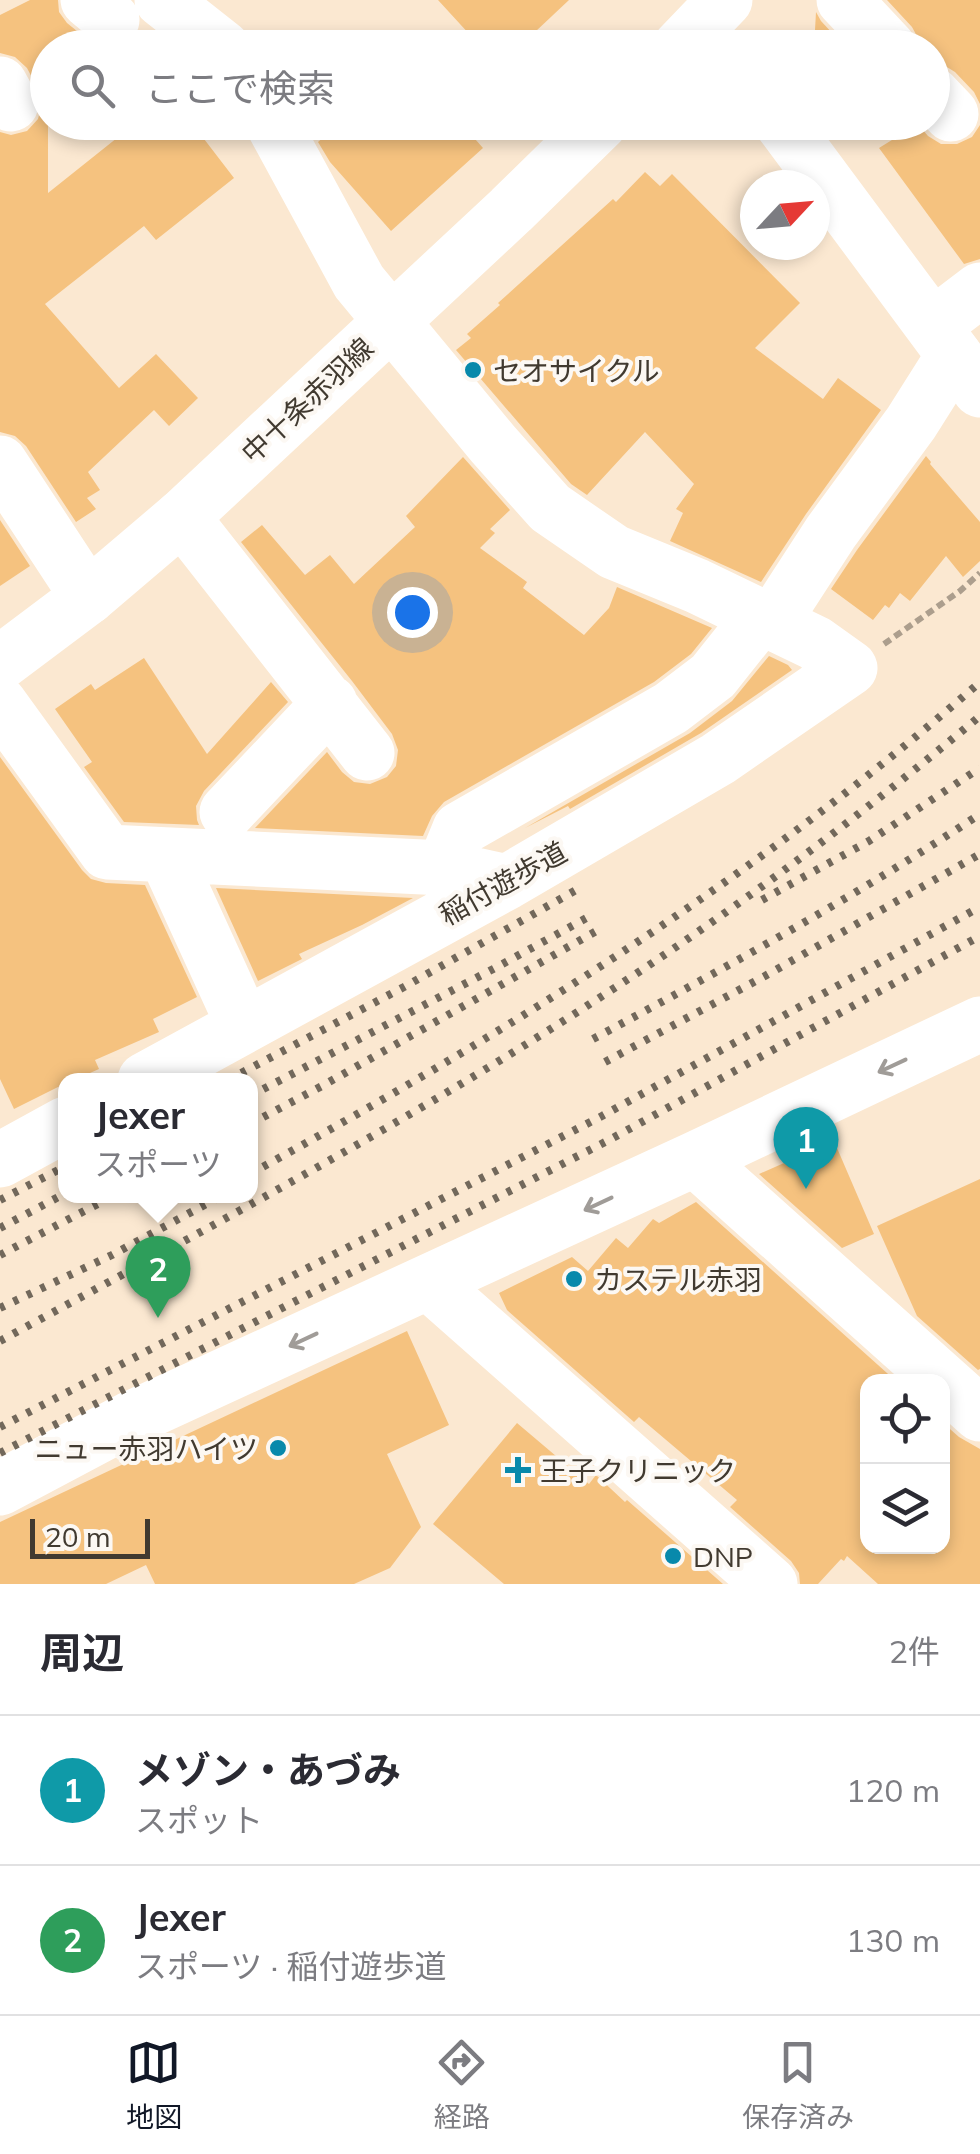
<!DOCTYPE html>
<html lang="ja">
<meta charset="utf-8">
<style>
body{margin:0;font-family:Mulish,"Noto Sans JP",sans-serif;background:#f7f7f7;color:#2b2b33}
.controls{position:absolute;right:30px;bottom:30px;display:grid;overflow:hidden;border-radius:20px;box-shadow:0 5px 15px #0003}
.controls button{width:90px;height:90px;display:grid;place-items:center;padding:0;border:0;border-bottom:2px solid #e1e1e2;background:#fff;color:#2b2b33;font:50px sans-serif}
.compass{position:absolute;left:740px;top:170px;width:90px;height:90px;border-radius:50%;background:#fff;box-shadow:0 5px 15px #0003;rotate:64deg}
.scale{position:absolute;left:30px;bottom:25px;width:120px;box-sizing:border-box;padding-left:10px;border:5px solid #413a30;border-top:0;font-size:28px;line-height:35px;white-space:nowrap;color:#413a30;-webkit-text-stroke:8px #fcf8f3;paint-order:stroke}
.you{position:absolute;left:412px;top:612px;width:35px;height:35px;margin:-25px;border:8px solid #fff;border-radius:50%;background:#1a73e8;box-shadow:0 0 0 15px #1a73e833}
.badge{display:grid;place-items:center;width:65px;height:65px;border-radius:50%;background:#111827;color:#fff;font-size:32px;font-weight:700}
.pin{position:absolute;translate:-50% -82px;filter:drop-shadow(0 2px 5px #0008)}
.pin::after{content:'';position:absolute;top:52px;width:35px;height:30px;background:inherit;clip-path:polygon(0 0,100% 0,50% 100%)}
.popup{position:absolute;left:58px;top:1073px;width:200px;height:130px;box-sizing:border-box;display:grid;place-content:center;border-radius:20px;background:#fff;filter:drop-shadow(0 2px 8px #0005);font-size:32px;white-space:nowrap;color:#7c7c81}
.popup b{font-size:38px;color:#2b2b33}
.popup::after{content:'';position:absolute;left:50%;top:100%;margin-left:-20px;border:20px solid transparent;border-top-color:#fff}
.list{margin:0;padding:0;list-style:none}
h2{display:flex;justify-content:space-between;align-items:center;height:130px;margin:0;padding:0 40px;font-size:42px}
h2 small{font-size:32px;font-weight:400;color:#7c7c81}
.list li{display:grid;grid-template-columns:65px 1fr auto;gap:30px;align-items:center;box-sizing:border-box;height:150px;padding:0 40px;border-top:2px solid #e1e1e2}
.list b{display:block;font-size:38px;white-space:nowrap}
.list p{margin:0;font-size:32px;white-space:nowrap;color:#7c7c81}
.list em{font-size:32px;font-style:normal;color:#7c7c81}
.icon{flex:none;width:55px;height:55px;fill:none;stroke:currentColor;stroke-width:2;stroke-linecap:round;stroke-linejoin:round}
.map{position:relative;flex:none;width:980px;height:1584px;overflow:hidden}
.search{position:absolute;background:#fff;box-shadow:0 5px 15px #0003;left:30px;right:30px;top:30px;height:110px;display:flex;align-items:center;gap:25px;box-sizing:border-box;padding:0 35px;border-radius:55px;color:#7c7c81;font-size:38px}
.sheet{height:430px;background:#fff}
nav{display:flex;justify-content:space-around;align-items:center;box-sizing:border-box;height:140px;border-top:2px solid #e1e1e2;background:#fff;font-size:28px;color:#7c7c81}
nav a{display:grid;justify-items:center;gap:5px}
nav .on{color:#111827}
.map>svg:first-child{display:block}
.building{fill:#f5c27f}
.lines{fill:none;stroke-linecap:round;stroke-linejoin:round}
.path{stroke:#ac9e8d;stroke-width:6;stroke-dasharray:8 5;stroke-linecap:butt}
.minor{stroke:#fff;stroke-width:55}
.major{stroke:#fff;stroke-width:55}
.rail{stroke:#72685b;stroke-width:8;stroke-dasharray:5 10;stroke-linecap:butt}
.oneway{stroke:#a09c98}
.poi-dot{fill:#0889ab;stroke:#fcf8f3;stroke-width:4}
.labels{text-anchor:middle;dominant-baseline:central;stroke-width:8;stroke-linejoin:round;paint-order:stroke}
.poi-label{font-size:28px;fill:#413a30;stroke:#fcf8f3;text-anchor:start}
.street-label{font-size:28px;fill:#413a30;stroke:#fcf8f3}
</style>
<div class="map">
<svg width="980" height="1584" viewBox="0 0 980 1584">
<rect width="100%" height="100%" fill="#fbe8d1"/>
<path class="building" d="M30 0H58L59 12 67 23 98 48H48V193L137 122H191L234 178 156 240 144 226 45 304 119 388 156 354 198 398 169 426 154 410 88 472 100 490 87 498 96 509 76 522 26 446 15 436 0 432V132L11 135 27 131 38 119 42 104 38 89 27 68 15 57 0 53V15Z
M438 0H569L518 48H482Z
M887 0H980V104L974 92 955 72 942 64H932V48H927L918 38 912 27Z
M816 12 821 21 846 48H814Z
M340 122H460L483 148 391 231 330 162 318 142Z
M888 122H916L928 136 941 144H957L972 137 980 125V259L964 264 879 148 900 135Z
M645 172 660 186 672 174 800 303 755 348 823 399 838 378 881 410 806 514 761 582 670 541 683 513 676 509 694 484 645 432 587 495 571 484 456 350 471 338 467 334 500 305 498 303 613 199 616 202Z
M926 456 931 462 930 464 980 522V561L963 577 946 556 910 601 900 593 889 608 885 605 873 620 831 589 857 550Z
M463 457 510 510 490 529 495 533 480 548 527 582 523 588 584 635 609 608 617 587 712 628 691 654 654 682 444 802 432 816 423 836 255 828 327 752 342 772 354 782 370 784 387 777 396 766 398 750 392 734 352 681 241 542 262 525 305 575 330 555 354 584 415 527 406 516Z
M0 520 30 566 0 586Z
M769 656 788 665 792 670 701 733 570 809 568 806 525 828 690 733 732 701Z
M144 658 207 754 271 682 288 702 204 791 196 806 197 820 199 825 124 822 84 767 92 762 55 709 91 684 95 690Z
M0 757 82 870 91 879 106 883 145 885 197 997 153 1019 159 1032 95 1060 99 1069 74 1080H66V1083L14 1109 0 1079Z
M216 888 413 898 362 925 299 954 302 959 258 981Z
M834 1141 874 1234 842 1248 759 1174Z
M980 1179V1369L978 1370 917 1316 877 1226Z
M696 1202 897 1382H868V1546H942V1422L959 1437 980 1449V1584H878L847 1556 844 1561 841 1559 818 1584H800L799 1573 791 1561 730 1507 737 1500 639 1417 634 1422 507 1310 499 1293 572 1257 588 1271 616 1238 628 1248 653 1219 659 1223Z
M407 1331 449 1425 387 1454 421 1527 390 1568 354 1584H155L146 1565 106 1584H0V1522Z
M517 1423 589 1484 596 1475 625 1502 627 1500 723 1584H504L433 1524Z"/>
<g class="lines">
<path class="path" d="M884 644 960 591 980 573"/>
<path class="minor" d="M88 0 112 20
M162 0 223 48
M844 0 889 48
M0 84 11 104
M932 94 951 114
M934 325 980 290
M0 463 88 597
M182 517 367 753
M772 623 831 532 911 423 954 355
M0 704 107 852 444 868 507 882
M227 812 330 703
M166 855 244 1026
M444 868 460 829 671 708 713 676 760 617
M145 1080 507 882 718 759 850 668 815 643 697 586 614 552 550 508 493 444 359 282 272 122
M695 1159 980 1414
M0 1160 66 1124
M428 1282 770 1584
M0 1488 130 1419 695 1159 980 1024"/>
<path class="major" d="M679 48 725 0
M781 122 980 390
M0 663 88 597 182 517 511 210 601 122"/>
<path class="rail" d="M762 900 869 841 980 768
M593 1039C725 968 855 897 980 814
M605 1062 765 976 980 854
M228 1080 404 987 578 889
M250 1096 497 967 592 915
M250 1124 322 1086 600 929
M250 1174C507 1033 759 876 980 682
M0 1200 66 1166
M0 1228 66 1193
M0 1255 113 1196
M0 1308 112 1255 221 1196
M0 1341C208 1228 418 1117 616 987 743 904 864 813 980 716
M0 1427 602 1116 980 907
M0 1453 611 1139 980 936"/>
</g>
<defs><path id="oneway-shaft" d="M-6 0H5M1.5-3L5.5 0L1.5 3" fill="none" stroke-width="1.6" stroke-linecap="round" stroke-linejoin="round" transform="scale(2.5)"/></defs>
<g class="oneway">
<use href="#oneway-shaft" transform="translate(892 1066) rotate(155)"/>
<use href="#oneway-shaft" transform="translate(598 1204) rotate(155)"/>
<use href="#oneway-shaft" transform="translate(303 1340) rotate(155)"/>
</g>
<g class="poi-dot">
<circle cx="473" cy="370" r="10"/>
<circle cx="574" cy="1279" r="10"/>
<circle cx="278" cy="1448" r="10"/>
<path d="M513 1455h10v10h10v10h-10v10h-10v-10h-10v-10h10z"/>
<circle cx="673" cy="1556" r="10"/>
</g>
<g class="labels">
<g class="poi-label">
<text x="493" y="370">セオサイクル</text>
<text x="594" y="1279">カステル赤羽</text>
<text x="258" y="1448" text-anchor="end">ニュー赤羽ハイツ</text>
<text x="540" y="1470">王子クリニック</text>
<text x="693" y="1556">DNP</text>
</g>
<g class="street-label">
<text transform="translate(307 400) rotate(-43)">中十条赤羽線</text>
<text transform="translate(503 883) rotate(-29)">稲付遊歩道</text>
</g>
</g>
</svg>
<div class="controls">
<button><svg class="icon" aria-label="locate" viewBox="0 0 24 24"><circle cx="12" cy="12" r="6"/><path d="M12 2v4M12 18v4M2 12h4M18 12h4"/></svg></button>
<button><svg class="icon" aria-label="layers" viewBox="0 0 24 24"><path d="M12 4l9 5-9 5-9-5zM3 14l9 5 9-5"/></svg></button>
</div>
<svg class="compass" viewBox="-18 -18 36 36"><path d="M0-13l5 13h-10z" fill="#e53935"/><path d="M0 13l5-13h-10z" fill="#7c7c81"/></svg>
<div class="scale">20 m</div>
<div class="you"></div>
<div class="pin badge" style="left:806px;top:1189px;background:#0f9aa8">1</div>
<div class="pin badge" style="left:158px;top:1318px;background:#2e9e5b">2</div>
<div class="popup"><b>Jexer</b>スポーツ</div>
<div class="search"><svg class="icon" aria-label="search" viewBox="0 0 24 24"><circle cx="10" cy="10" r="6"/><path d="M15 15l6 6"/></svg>ここで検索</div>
</div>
<section class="sheet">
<h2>周辺<small>2件</small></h2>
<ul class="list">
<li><span class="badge" style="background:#0f9aa8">1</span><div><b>メゾン・あづみ</b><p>スポット</p></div><em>120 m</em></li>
<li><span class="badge" style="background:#2e9e5b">2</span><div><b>Jexer</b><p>スポーツ · 稲付遊歩道</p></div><em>130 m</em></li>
</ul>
</section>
<nav>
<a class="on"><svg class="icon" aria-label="map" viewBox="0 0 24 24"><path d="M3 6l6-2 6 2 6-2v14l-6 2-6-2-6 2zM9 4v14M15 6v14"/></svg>地図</a>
<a><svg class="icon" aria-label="directions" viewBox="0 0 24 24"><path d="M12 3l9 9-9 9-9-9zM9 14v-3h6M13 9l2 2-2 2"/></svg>経路</a>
<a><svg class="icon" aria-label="saved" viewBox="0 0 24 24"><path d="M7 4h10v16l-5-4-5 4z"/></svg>保存済み</a>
</nav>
